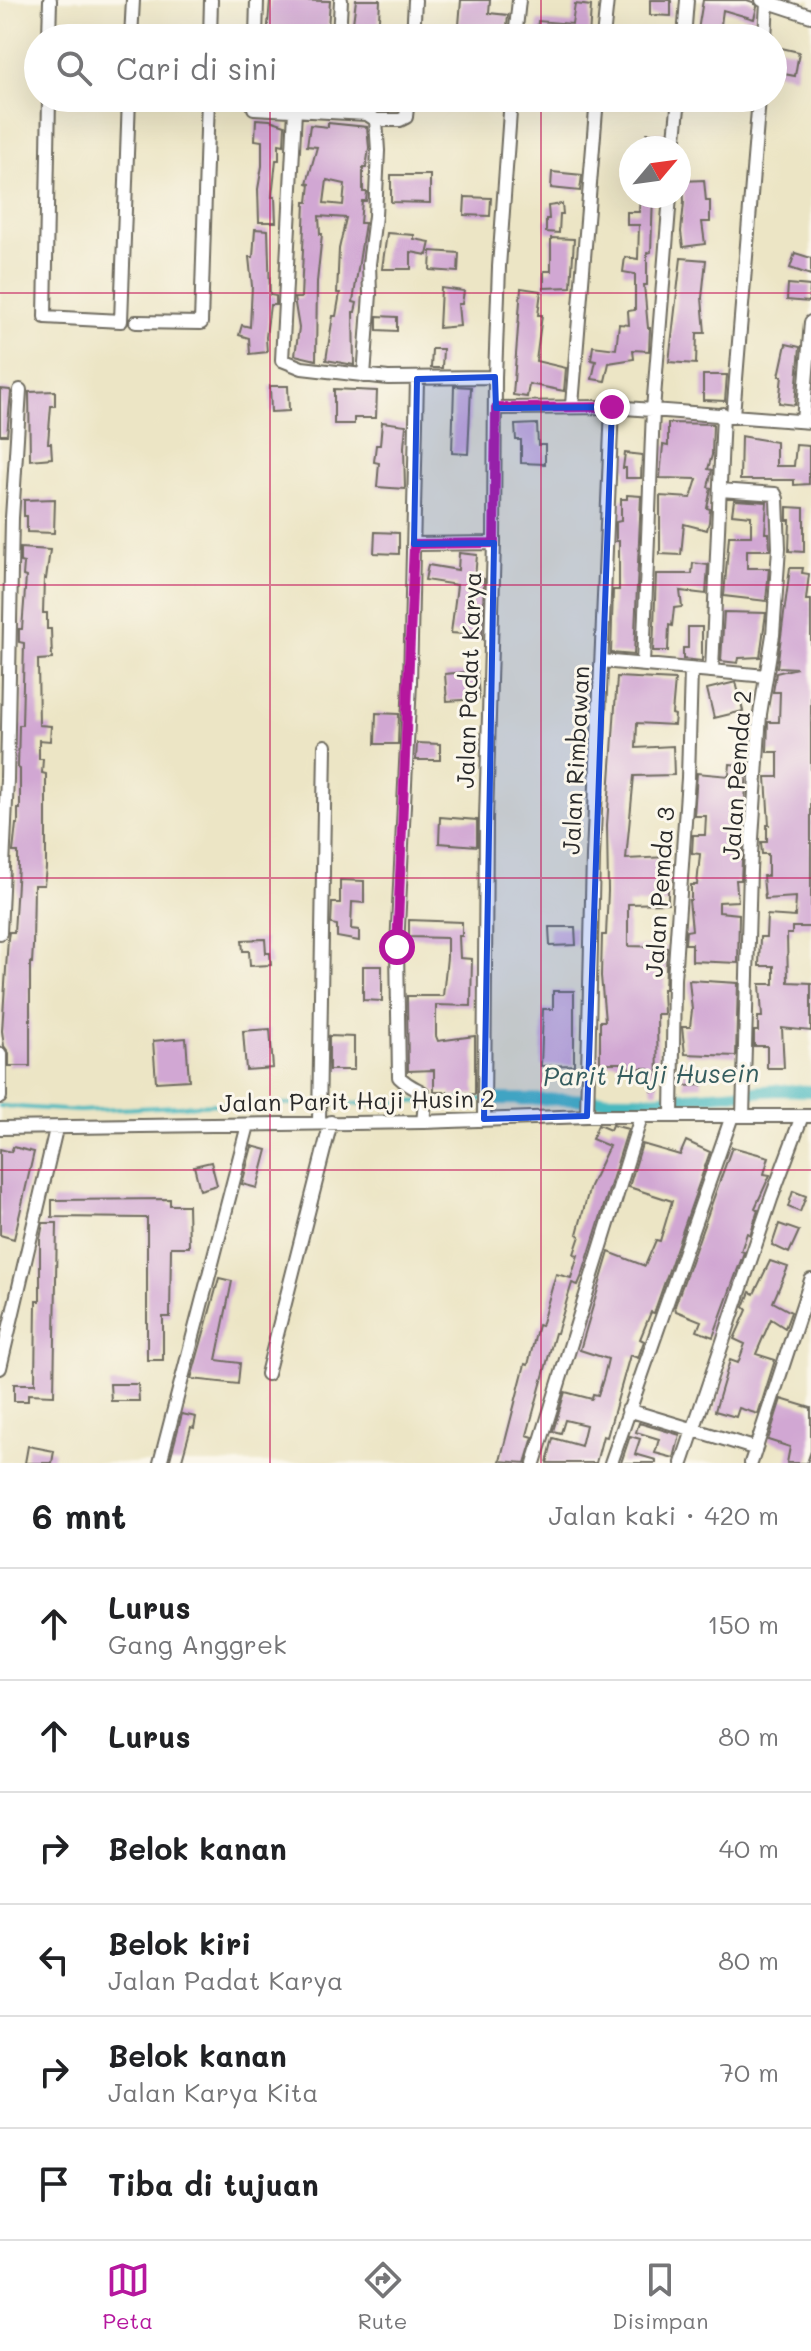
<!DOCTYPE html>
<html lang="id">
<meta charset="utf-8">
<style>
body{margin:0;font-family:Mali,sans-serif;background:#f6f6f6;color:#202124}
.compass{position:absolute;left:619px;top:136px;width:72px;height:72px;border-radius:50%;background:#fff;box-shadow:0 8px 32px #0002;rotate:61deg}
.stop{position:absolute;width:24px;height:24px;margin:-18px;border:6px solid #b5179e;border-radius:50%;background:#fff}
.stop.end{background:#b5179e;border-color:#fff;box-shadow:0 2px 8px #0008}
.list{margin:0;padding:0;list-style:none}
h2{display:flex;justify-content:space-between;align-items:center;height:104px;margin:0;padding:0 32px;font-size:34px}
h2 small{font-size:26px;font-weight:400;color:#757577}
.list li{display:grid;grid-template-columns:52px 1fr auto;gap:24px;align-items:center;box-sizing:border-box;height:112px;padding:0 32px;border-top:2px solid #e0e0e0}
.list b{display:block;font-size:30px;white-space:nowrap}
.list p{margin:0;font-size:26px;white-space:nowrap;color:#757577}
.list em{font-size:26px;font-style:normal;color:#757577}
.icon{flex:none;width:44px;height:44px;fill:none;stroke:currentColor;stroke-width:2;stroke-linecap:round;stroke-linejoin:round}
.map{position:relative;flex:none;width:811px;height:1463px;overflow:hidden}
.search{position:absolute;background:#fff;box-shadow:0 8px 32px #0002;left:24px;right:24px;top:24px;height:88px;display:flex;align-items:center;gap:20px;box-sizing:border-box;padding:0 28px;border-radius:44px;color:#757577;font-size:30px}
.sheet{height:776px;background:#fff}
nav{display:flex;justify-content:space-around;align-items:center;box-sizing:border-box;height:112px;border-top:2px solid #e0e0e0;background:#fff;font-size:22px;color:#757577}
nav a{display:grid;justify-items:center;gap:4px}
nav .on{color:#b5179e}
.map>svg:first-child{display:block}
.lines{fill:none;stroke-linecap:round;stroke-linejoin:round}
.stream{stroke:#4ab9bf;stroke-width:4}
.canal{stroke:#4ab9bf;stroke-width:12}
.building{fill:#d1a7d3;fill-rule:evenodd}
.minor-casing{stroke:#6f6c61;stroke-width:16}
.minor{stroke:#fff;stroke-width:12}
.route{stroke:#b5179e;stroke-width:10}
.marked{fill:#1d4ed8;fill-opacity:0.2;stroke:#1d4ed8;stroke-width:6;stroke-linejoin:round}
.grid{fill:none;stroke:#c2185b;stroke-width:2;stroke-opacity:0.55}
.labels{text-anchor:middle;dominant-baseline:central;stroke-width:6;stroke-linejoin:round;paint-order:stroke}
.street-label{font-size:24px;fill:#2b2b2b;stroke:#fbf7ec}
.water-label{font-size:26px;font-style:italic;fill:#365d5f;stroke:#fbf7ec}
</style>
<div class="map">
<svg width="811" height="1463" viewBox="0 0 811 1463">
<rect width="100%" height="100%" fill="#fbf7ec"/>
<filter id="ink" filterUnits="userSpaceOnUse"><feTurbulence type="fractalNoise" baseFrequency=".0125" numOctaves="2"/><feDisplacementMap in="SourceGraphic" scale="16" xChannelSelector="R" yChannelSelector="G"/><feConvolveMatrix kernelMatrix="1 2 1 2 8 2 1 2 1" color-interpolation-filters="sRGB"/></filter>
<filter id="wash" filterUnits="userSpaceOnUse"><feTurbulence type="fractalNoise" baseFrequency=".006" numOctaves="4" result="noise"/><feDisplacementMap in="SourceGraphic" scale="32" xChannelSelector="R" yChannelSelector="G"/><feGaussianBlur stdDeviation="1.8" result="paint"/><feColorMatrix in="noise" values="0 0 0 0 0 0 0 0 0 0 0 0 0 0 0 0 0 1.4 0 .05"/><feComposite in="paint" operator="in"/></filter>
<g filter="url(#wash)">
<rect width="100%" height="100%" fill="#ece5c5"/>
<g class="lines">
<path class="stream" d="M0 1106 79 1111 218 1104H349L491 1099"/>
<path class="canal" d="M491 1099 648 1100 778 1090 811 1091"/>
</g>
<g id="blocks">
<path class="building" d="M270 0 330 1 328 28H317L318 38H267Z
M356 0H380L378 38H351Z
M461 0H490L489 13 508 15 506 38H458Z
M650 0H671V16L650 15Z
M703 0H747L753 2 757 7 754 19 723 10 720 32 698 30Z
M575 4 591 6 589 38H536L538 21 572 24Z
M777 47 799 52 795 76 773 72Z
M256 119 270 120 285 125 284 145 279 144V160H276L272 197H275L276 222H259L258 189 262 166V141L255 140Z
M328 123 367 127 369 148 366 168H363V192H367L366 201H362L360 223H365L353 302 357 303 355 312H353L354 365 326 360 333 316H336L340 293H337L339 249 346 218 319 216 320 234H322L317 282 316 360 295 355 299 328 294 298H301L305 202H308L310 184 307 183 317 147 307 146 310 125 328 127ZM327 180 345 184 343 205 324 203Z
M647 133H666L665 148H647Z
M552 172 582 175 580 191 551 188Z
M391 175H430V203L391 202Z
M704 180 706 201H710V222H702L705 244 683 247 681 232 684 202 683 181Z
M640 196H653L651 252 647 253V285H644L648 328H650L649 351 633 350 634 359 609 363 605 381 592 379 596 361 591 360 593 346 616 349 619 324 629 325 628 311 635 310V274L623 272 625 257 638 259 639 225H627V212H639Z
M465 197 491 198 490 216 464 215Z
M562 204 563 214H560L559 233 546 232V219H549L548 206Z
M255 229 268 230 270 295 276 296V305H270L266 337 267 352 250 354 249 338 239 335 242 325 250 327 252 286 249 257H253Z
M387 233 414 235V239L430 242 427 255 411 252V269H382Z
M551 238 574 239 571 287 544 288V271H551Z
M431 251 459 253 458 272 430 270Z
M795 253 811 258V275L790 268Z
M681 258 706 260 702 298 705 333H697L696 364 669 362Z
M788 284 810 286 809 302 787 300Z
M441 288 464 291 462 304H458L460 326 439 328Z
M521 288 541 291 538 315H542L536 361 566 368 564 391 529 384 527 397 513 395Z
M377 316 397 317V331L377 330Z
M786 344 800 347 795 405 779 403 782 376H779Z
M432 349H443L442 368H431Z
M703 375H727L725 401 703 400Z
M270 386H288L289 411 271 412Z
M454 386 471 387 468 454 452 453Z
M0 389 10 390 11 392 7 435H0Z
M334 389 377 391 376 418H354V424H334Z
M55 391V406H51L48 443H51L52 458 30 460 29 392Z
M382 422 406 425 404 447 405 489 377 487 379 463 374 462 376 445H380Z
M668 423 713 424 712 455 708 469 712 470 708 487 711 488 707 508 710 509 709 522 707 530 684 524 681 555 660 554V496L691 498 697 479 660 478 663 445 668 446Z
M537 424 538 445H545V464L521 463V440H516L515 425Z
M741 436 776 442V466H794L796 445 809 446V484L794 485V480H740Z
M625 453 642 455 641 478H626V468H623Z
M627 495 641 496 634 655 611 653 613 590H619V541H616V522L621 521V499H627Z
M55 499 54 533 27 532V516H24V500Z
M734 500 767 502 765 533H769L770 550H747V568H769L766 601 724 596 729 536H751V516L732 514Z
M787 507 804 508V552L789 551 790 520H787Z
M375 532 399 533V554L374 553Z
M20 548 50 550 46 579 44 578 43 613H47V629H51L52 659 38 660 39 725 51 726 50 741 39 740V759H43L42 773 46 774V868L44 885H34L33 946 32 963H30V1066H9V1053L4 1046 2 1031 8 938 9 932H14L18 866V852H13L16 824H18V809H20V769L18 768 19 725H22L24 643 19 642V629H22L26 577 23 576 24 563 20 562Z
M459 553 477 555 475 578 484 579 482 639H478V635L451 633 457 585 425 580 428 565 458 570Z
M693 563 708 565 706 594 680 591 682 607 674 608 672 626 669 625 668 651H653L656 574H692Z
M790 568H803L802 573 809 574 806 600H811V927H792V934H787L788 982 811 983V1031L782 1028 784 1068H767V1046H754V1031H758V1017H762L760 984H774V966H759L760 937H766L767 915 795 917 796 897 765 899 763 876H768V854H762L761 842H767V825H769L766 777H778V752H767L768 722H779L780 692H773L776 673 797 668 777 667Z
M724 612 766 613 760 657 739 658 738 663 721 661Z
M688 627H702V661L683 659V648H688Z
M477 671 479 699 447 701 445 674Z
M617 677 675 680 672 714 675 715 674 725 637 723 636 748 673 746 674 775 634 776 626 859 668 857V903L628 904V946L667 947 665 989H663L664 1014H657L658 1091H652L649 1068H628V1063H600V1021H605L601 976 602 935H606L608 891 607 825Z
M736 682 743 711 714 718 707 689Z
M376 713 399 714 398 744H375Z
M417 743 440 744V760H416Z
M730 764 747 766 741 880H736L738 901 719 902V912L739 914 738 963 692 961V944H685L686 931 692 930 689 900H691V885H697L700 854 692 853 693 835H705L706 816H694L697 773 729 776Z
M440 817 477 820V846L439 843Z
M340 880 364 881V903L352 902 351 929 359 930V941L337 937V925L331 924 332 903H340Z
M409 920 462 922V936H459L460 958 472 959 471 1006 436 1005V1036L438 1041 475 1036V1094L451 1096V1092H434V1070L408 1071 407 996H443L447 957V938L409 937Z
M549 927H575L576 945 550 946Z
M265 939 266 953H270L271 965 250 966 249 951H243L242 940Z
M363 966H382V1001L363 1000Z
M689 980 738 983 736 1056 685 1054 682 1027H690L692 1010Z
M553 991H574V1065L541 1066 543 1009H553Z
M270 1029 273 1068 246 1070 243 1031Z
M329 1036 354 1037V1070H329Z
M186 1038 189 1080 156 1082 153 1041Z
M701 1070 702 1085 684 1086 683 1072Z
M598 1125 610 1130 612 1125 628 1129 583 1273 578 1285 572 1283 557 1333H555L527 1435 533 1437 525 1463 500 1461 525 1364 528 1365 538 1325 541 1326 556 1274 571 1278 578 1255 574 1254 580 1236 577 1234 590 1186 609 1146 592 1139Z
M686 1141 710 1152 654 1313 651 1312 640 1339 644 1341 638 1358 630 1355 607 1437 603 1436 596 1463H547L553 1438 581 1446 586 1425 565 1420 561 1433 553 1431 565 1392 592 1399 593 1394 598 1395 604 1376 608 1359 580 1350 609 1252 645 1266 656 1240 660 1241 672 1201 629 1187 642 1144 680 1155Z
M252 1146 267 1150 257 1188 242 1184Z
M13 1147 34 1152 14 1239 0 1235V1149L11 1152Z
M732 1147 769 1157 764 1174 770 1175 755 1208 758 1210 750 1235 747 1233 741 1251 744 1252 713 1337 697 1331 701 1321 676 1311 675 1306Z
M211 1162 217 1185 200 1190 194 1166Z
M793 1191 806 1196 800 1212 788 1207Z
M170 1199V1205H188L189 1247H171L170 1317H163V1360H147V1218L52 1217V1200Z
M43 1223H57L54 1395 28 1394V1401H14V1384H35L36 1301H40V1239Z
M779 1224 799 1231 789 1253 772 1245Z
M770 1261 788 1267 773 1302 791 1312 785 1328 771 1319 756 1354 775 1360 758 1414 739 1408 736 1417 715 1411 730 1360 738 1363 745 1344 734 1339 747 1310 744 1307 750 1292 754 1294Z
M219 1278 232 1281 216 1360 240 1363 238 1384 191 1379Z
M110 1384H138L139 1401H111Z
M781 1399 811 1408V1451L807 1463H787L790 1447 768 1440Z
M182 1414 196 1417 194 1428 191 1427 181 1463H169Z
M639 1423 680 1435 674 1458 655 1453 659 1439 636 1432Z
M630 1436 640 1439 635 1454 656 1460V1463H621Z
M28 1446 54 1451 52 1463H25Z"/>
</g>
</g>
<g filter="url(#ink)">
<use href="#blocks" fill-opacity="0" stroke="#6f6c61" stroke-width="2"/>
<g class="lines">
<g class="minor-casing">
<path id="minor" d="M762 0 811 16
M49 38 50 0
M131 38 133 0
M210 38 211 0
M256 38 257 0
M339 38 341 0
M413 38 415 0
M515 38 519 0
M603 38 607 0
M684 38 687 0
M765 38 767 2
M49 98 45 317 121 321 129 98
M254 98V108L367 114 376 120 378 151 375 216 369 264 370 294 364 376
M295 111 282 360 302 368 388 378 495 377
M376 120H400L406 117 408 98
M674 148 679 98
M136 322 201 323 208 98
M417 379 410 682 397 947 399 1077C423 1100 428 1079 423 1122
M572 405 597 98
M496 408 612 407 811 422
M733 415 759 98
M803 421 811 322
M720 490 775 494 777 499 779 548 773 635 760 714 750 870 743 1116
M414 544 494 543
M602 661 766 676
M643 664 653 410 670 196
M712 671 723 414
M0 933 7 779 12 518 20 390
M0 1054V1097
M587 1116 593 857 612 407
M672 1116 674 979 688 778 691 670
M484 1119 486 819 494 543 495 377 499 267 511 98
M319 1122 325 746
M0 1128 423 1122 587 1116H811
M0 1368 56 1129
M267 1374 331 1122
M628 1410 754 1448
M160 1463 248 1125
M534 1463 641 1117
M611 1463 732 1116
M682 1463 771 1199 802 1116
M751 1463 811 1280"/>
</g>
<use href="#minor" class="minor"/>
</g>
</g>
<g class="lines" filter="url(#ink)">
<path class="route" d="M397 947 414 544 494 543 496 408 612 407"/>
</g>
<path class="marked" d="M495 377 496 408 612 407 587 1116 484 1119 494 543 414 544 417 379Z"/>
<path class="grid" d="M270 0V38M541 0V38M270 98V1463M541 98V1463M0 293H811M0 585H811M0 878H811M0 1170H811"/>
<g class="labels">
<g class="street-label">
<text transform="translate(468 680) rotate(-88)">Jalan Padat Karya</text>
<text transform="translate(575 760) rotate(-87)">Jalan Rimbawan</text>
<text transform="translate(736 775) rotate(-86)">Jalan Pemda 2</text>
<text transform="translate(659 892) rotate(-86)">Jalan Pemda 3</text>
<text transform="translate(357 1100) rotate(-1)">Jalan Parit Haji Husin 2</text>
</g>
<g class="water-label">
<text transform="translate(651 1074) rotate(-1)">Parit Haji Husein</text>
</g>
</g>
</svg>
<svg class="compass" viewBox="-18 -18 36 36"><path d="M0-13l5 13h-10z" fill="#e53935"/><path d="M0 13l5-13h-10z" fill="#757577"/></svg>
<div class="stop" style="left:397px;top:947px"></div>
<div class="stop end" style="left:612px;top:407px"></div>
<div class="search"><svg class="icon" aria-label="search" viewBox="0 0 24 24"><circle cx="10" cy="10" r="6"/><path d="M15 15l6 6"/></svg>Cari di sini</div>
</div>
<section class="sheet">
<h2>6 mnt<small>Jalan kaki · 420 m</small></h2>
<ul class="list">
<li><svg class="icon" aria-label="ahead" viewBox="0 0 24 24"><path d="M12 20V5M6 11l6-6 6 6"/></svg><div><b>Lurus</b><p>Gang Anggrek</p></div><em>150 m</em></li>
<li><svg class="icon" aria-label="ahead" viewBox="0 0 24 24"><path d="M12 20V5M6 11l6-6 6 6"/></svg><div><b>Lurus</b></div><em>80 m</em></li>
<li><svg class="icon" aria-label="right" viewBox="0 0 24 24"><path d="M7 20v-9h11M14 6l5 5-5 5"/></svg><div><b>Belok kanan</b></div><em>40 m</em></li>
<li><svg class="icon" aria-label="left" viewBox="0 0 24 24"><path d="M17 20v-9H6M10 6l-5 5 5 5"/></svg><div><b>Belok kiri</b><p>Jalan Padat Karya</p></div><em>80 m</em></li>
<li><svg class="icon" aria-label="right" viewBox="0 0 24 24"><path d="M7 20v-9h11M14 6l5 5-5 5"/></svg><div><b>Belok kanan</b><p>Jalan Karya Kita</p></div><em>70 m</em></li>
<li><svg class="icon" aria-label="arrive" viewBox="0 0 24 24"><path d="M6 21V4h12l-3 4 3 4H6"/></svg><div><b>Tiba di tujuan</b></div></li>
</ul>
</section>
<nav>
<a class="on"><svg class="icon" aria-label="map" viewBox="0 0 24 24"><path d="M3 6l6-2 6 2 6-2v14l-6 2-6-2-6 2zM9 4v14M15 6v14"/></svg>Peta</a>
<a><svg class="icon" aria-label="directions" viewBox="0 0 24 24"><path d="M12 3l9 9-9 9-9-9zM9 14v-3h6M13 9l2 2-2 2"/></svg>Rute</a>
<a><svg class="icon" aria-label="saved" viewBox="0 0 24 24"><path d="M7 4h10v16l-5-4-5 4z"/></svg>Disimpan</a>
</nav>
